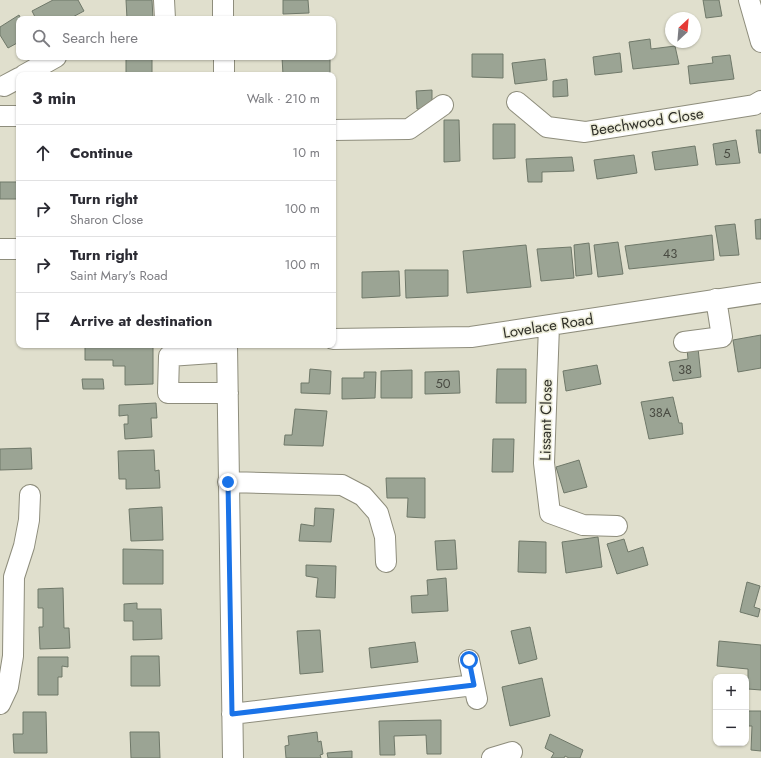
<!DOCTYPE html>
<meta charset="utf-8">
<style>
body{margin:0;font-family:Jost,sans-serif;background:#f7f7f7;color:#2b2b33}
.controls{position:absolute;right:12px;bottom:12px;display:grid;overflow:hidden;border-radius:8px;box-shadow:0 1px 3px #0004}
.controls button{width:36px;height:36px;display:grid;place-items:center;padding:0;border:0;border-bottom:1px solid #e1e1e2;background:#fff;color:#2b2b33;font:20px sans-serif}
.compass{position:absolute;left:665px;top:12px;width:36px;height:36px;border-radius:50%;background:#fff;box-shadow:0 1px 3px #0004;rotate:26deg}
.stop{position:absolute;width:12px;height:12px;margin:-9px;border:3px solid #1a73e8;border-radius:50%;background:#fff}
.stop.end{background:#1a73e8;border-color:#fff;box-shadow:0 1px 4px #0008}
.list{margin:0;padding:0;list-style:none}
h2{display:flex;justify-content:space-between;align-items:center;height:52px;margin:0;padding:0 16px;font-size:17px}
h2 small{font-size:13px;font-weight:400;color:#7c7c81}
.list li{display:grid;grid-template-columns:26px 1fr auto;gap:12px;align-items:center;box-sizing:border-box;height:56px;padding:0 16px;border-top:1px solid #e1e1e2}
.list b{display:block;font-size:15px;white-space:nowrap}
.list p{margin:0;font-size:13px;white-space:nowrap;color:#7c7c81}
.list em{font-size:13px;font-style:normal;color:#7c7c81}
.icon{flex:none;width:22px;height:22px;fill:none;stroke:currentColor;stroke-width:2;stroke-linecap:round;stroke-linejoin:round}
.map{position:relative;flex:none;width:761px;height:758px;overflow:hidden}
.search{position:absolute;background:#fff;box-shadow:0 1px 3px #0004;left:16px;top:16px;width:320px;height:44px;display:flex;align-items:center;gap:10px;box-sizing:border-box;padding:0 14px;border-radius:8px;color:#7c7c81;font-size:15px}
.panel{position:absolute;background:#fff;box-shadow:0 1px 3px #0004;left:16px;top:72px;width:320px;height:276px;border-radius:8px}
.map>svg:first-child{display:block}
.building{fill:#9ba494;stroke:#6f7869}
.lines{fill:none;stroke-linecap:round;stroke-linejoin:round}
.minor-casing{stroke:#8e8d7c;stroke-width:22}
.minor{stroke:#fff;stroke-width:20}
.route{stroke:#1a73e8;stroke-width:5}
.labels{text-anchor:middle;dominant-baseline:central;stroke-width:3;stroke-linejoin:round;paint-order:stroke}
.number-label{font-size:13px;fill:#4a4c43}
.street-label{font-size:15px;fill:#2f2f28;stroke:#ededda}
</style>
<div class="map">
<svg width="761" height="758" viewBox="0 0 761 758">
<rect width="100%" height="100%" fill="#e0dfcd"/>
<path class="building" d="M53 0H78L84 11 69 19H36L32 11Z
M126 0H152L153 19H127Z
M283 0H308L309 13 283 14Z
M703 0H719L722 16 706 18Z
M19 15 21 19H19V42L8 48 0 35V27Z
M650 39 651 49 675 46 679 64 633 69 629 42Z
M620 53 622 72 595 75 593 57Z
M472 54H503V78L472 77Z
M730 55 734 79 690 84 688 66 713 63 712 57Z
M126 57H152V75H126Z
M282 57H330V75H283Z
M545 59 547 80 515 84 512 63Z
M567 79 568 96 553 97V81Z
M432 90V109H417L416 91Z
M444 120H459L460 161 444 162Z
M493 124H515V158L493 159Z
M756 130H761V153H759Z
M736 140 740 163 716 165 713 144Z
M695 146 698 165 655 170 652 152Z
M634 155 637 173 597 179 594 160Z
M572 157 574 171 542 172V182H528L526 159Z
M0 182H17V199H0Z
M761 219V239H756L755 220Z
M735 224 739 255 720 256 715 226Z
M712 235 714 260 629 269 625 246Z
M618 242 623 274 598 277 594 245Z
M589 243 592 274 576 276 574 245Z
M526 245 531 287 467 293 463 251Z
M571 247 574 278 541 281 537 249Z
M405 270H448V296L406 298Z
M399 271 400 296 362 298V272Z
M761 335V368L738 372 733 340Z
M85 347H153V384L125 385V366H113V360H85Z
M698 348 701 377 673 381 669 362 688 359 687 349Z
M597 365 601 384 566 391 563 371Z
M310 369 331 371 330 394 301 393V383H309Z
M497 369H526V403H496Z
M412 370V398H381V371Z
M459 371 460 393 425 394V372Z
M364 372H376L375 398 342 399V378H364Z
M82 379H103L104 389H83Z
M673 397 679 423H682L683 434 649 439 641 402Z
M156 403 157 418H151L152 437 125 439 124 424H128V415L119 416V405Z
M295 409 327 411 323 446 284 445 285 435H292Z
M493 439H514L513 472H492Z
M31 448 32 469 0 470V449Z
M154 450 155 471 159 470 160 488 126 489V479H119L118 451Z
M579 460 587 487 564 493 556 467Z
M386 478H425V518L407 517 408 498H387Z
M162 507 163 540 131 541 129 509Z
M315 508 334 509 331 542 299 541 301 524 314 526Z
M598 537 602 567 566 573 562 542Z
M624 539 628 552 643 547 648 565 617 574 607 544Z
M455 540 457 569 437 570 435 541Z
M519 541 546 542V573L518 572Z
M123 549 163 550V584H123Z
M306 565 336 566 335 598 316 597 318 578 306 576Z
M446 578 448 611 412 613 411 596 428 595 427 580Z
M747 582 760 586 754 607 760 609 758 617 740 612Z
M63 588 64 628H69L70 648 40 649 39 627H43V608H38V589Z
M137 603V609H161L162 639 133 640V621H124V604Z
M530 627 537 659 519 664 511 631Z
M320 630 323 672 300 674 297 631Z
M719 641 761 645V690L748 689V669L717 666Z
M415 642 418 662 371 668 369 648Z
M131 656H159L160 686H131Z
M38 657H68V667L62 666V677H58V695H38Z
M542 678 550 716 510 726 502 687Z
M746 711H761V751L751 750 752 726H746Z
M23 712H46L47 753H14L13 734H23Z
M441 720V754H427L426 735 394 736 395 755H380L379 721Z
M130 732H159L160 758H131Z
M317 732 318 742 321 741 323 754 320 755 321 758H286L285 746 289 745 288 736Z
M550 734 583 750 580 758H569L565 756 564 758H551L554 753 545 748Z
M352 751V758H328L327 753Z"/>
<g class="lines">
<g class="minor-casing">
<path id="minor" d="M164 0 165 19
M223 0V19
M749 0 761 42
M224 57V75
M24 75 56 57
M4 86 19 78
M517 102 547 127 585 132 754 105 761 101
M0 116H19
M333 130 409 129 443 105
M0 249H19
M549 326 544 463 550 513 583 525 617 526
M333 339 471 337 761 293
M684 342 722 337 716 299
M227 345 233 758
M227 352 169 356 168 393H228
M228 482 342 485 363 496 378 513 385 537 386 562
M469 660 477 699
M0 704 8 687 13 656 14 577 24 546 29 520 30 495
M232 714 474 685
M492 758 512 752"/>
</g>
<use href="#minor" class="minor"/>
</g>
<g class="lines">
<path class="route" d="M228 482 232 714 474 685 469 660"/>
</g>
<g class="labels">
<g class="number-label">
<text x="727" y="153">5</text>
<text x="670" y="253">43</text>
<text x="685" y="369">38</text>
<text x="443" y="383">50</text>
<text x="660" y="412">38A</text>
</g>
<g class="street-label">
<text transform="translate(647 122) rotate(-9)">Beechwood Close</text>
<text transform="translate(548 326) rotate(-9)">Lovelace Road</text>
<text transform="translate(546 420) rotate(-89)">Lissant Close</text>
</g>
</g>
</svg>
<div class="controls">
<button>+</button>
<button>−</button>
</div>
<svg class="compass" viewBox="-18 -18 36 36"><path d="M0-13l5 13h-10z" fill="#e53935"/><path d="M0 13l5-13h-10z" fill="#7c7c81"/></svg>
<div class="stop" style="left:469px;top:660px"></div>
<div class="stop end" style="left:228px;top:482px"></div>
<div class="search"><svg class="icon" aria-label="search" viewBox="0 0 24 24"><circle cx="10" cy="10" r="6"/><path d="M15 15l6 6"/></svg>Search here</div>
<section class="panel">
<h2>3 min<small>Walk · 210 m</small></h2>
<ul class="list">
<li><svg class="icon" aria-label="ahead" viewBox="0 0 24 24"><path d="M12 20V5M6 11l6-6 6 6"/></svg><div><b>Continue</b></div><em>10 m</em></li>
<li><svg class="icon" aria-label="right" viewBox="0 0 24 24"><path d="M7 20v-9h11M14 6l5 5-5 5"/></svg><div><b>Turn right</b><p>Sharon Close</p></div><em>100 m</em></li>
<li><svg class="icon" aria-label="right" viewBox="0 0 24 24"><path d="M7 20v-9h11M14 6l5 5-5 5"/></svg><div><b>Turn right</b><p>Saint Mary's Road</p></div><em>100 m</em></li>
<li><svg class="icon" aria-label="arrive" viewBox="0 0 24 24"><path d="M6 21V4h12l-3 4 3 4H6"/></svg><div><b>Arrive at destination</b></div></li>
</ul>
</section>
</div>
